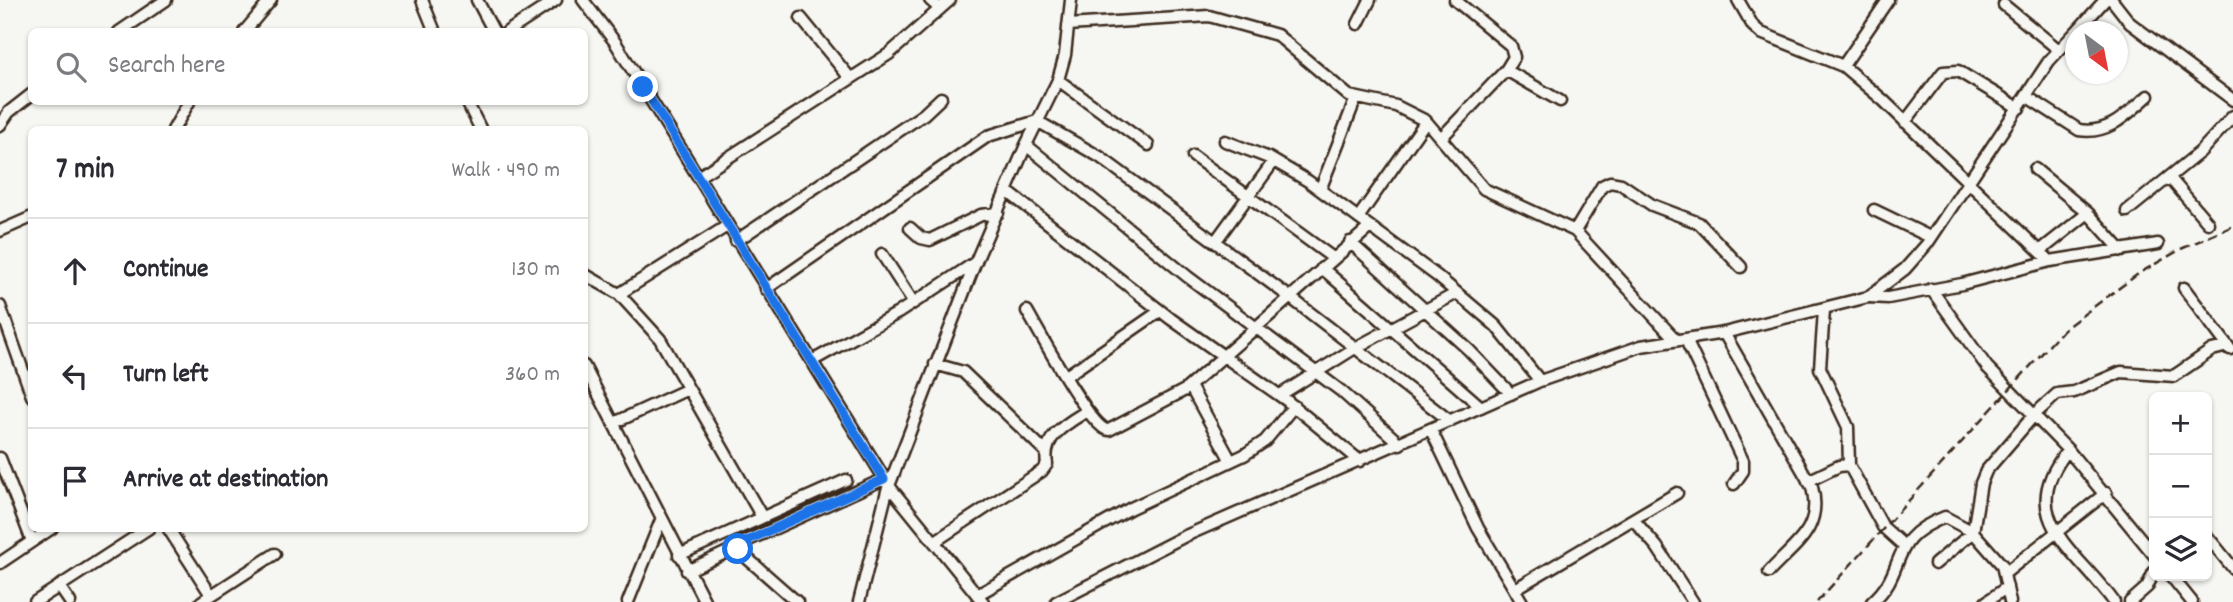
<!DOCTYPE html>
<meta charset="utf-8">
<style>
body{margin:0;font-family:Dekko,sans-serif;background:#f7f7f7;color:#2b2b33}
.controls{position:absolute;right:21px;bottom:21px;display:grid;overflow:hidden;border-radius:10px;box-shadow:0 2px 5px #0004}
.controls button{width:63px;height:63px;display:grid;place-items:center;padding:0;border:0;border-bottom:2px solid #e1e1e2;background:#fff;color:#2b2b33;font:35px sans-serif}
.compass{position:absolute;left:2065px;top:21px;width:63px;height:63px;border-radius:50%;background:#fff;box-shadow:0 2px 5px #0004;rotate:148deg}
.stop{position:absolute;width:21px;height:21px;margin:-16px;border:5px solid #1a73e8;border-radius:50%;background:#fff}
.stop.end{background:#1a73e8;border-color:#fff;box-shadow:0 2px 7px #0008}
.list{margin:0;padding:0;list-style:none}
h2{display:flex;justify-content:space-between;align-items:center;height:91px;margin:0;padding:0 28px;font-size:30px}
h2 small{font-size:23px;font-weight:400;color:#7c7c81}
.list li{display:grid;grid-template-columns:46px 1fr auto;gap:21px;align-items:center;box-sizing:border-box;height:105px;padding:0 28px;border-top:2px solid #e1e1e2}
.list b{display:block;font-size:26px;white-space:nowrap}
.list em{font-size:23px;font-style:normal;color:#7c7c81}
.icon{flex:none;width:38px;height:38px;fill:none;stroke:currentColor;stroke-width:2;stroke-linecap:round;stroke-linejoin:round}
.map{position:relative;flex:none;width:2233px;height:602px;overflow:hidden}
.search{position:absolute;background:#fff;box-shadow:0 2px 5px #0004;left:28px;top:28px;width:560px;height:77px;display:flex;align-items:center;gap:18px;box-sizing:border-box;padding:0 24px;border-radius:10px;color:#7c7c81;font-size:26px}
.panel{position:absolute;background:#fff;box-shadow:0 2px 5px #0004;left:28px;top:126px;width:560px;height:406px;border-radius:10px}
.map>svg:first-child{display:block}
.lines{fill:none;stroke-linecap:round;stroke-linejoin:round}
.minor-casing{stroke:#3b2a1e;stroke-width:15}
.minor{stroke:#f6f6f2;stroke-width:10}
.rail{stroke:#3b2a1e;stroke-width:2.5;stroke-dasharray:10 5;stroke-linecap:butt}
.route{stroke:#1a73e8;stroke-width:9}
</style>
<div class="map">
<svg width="2233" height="602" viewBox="0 0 2233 602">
<rect width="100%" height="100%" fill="#f6f6f2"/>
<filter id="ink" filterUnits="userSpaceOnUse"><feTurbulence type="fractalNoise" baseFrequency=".0143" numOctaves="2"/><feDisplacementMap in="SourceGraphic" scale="14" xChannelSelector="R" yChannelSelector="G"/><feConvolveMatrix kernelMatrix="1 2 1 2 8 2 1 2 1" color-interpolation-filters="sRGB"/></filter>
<g filter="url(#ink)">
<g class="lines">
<g class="minor-casing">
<path id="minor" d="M422 0 435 32
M477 0 494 32
M583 0 615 42 889 486 983 602
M930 0 940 9
M1455 0 1511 46 1514 57 1506 70 1560 101
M1738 0 1753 26 1761 33 1843 66 1883 100 2050 261
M2112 0 2130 23 2233 100
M2004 5 2059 50
M801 18 850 78
M1358 24 1370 0
M1068 25 1209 16 1277 35 1349 96 1396 106 1426 121 1484 189 1575 231 1676 340
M119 32 166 0
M244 32 271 0
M507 32 556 0
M2076 32 2105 0
M1843 66 1888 0
M1058 80 1148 145
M2026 96 2079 130C2109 135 2127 114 2148 96
M467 102 481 130
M1905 122 1943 72 1958 71 2019 108
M0 125 9 112 32 94
M173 130 189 102
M1443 136 1506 70
M1225 141 1269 158 1308 181 1437 276 1496 326 1540 381
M1026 145 1188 277 1341 391 1400 444
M1193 156 1333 258
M2035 169 2088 213 2122 251
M698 177 889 54 950 0
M2169 177 2208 223
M1320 190 1356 98
M1008 192 1171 319 1286 400 1360 461
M1874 210 1930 237
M2127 211 2200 152 2233 116
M1358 218 1426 121
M910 228 921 238 930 240 981 215 998 213
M0 231 32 217
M1575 231 1602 186 1610 182 1621 184 1652 205 1699 223 1741 267
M736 241 924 114 941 98
M1215 242 1274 161
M1350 242 1469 350 1511 394
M2040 251 2088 213
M882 254 913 302
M1322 268 1481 407
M584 274 619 294 660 339 762 517
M2184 288 2230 349
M766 289 988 136 1037 121 1100 157 1291 298 1450 421
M1931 289 1987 367 2068 450 2154 555
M619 294 727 226
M1869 297 1888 298 1962 284 2050 261 2158 244
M0 306 32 396
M1824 310 1820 368 1848 427 1849 465 1883 527 1903 545
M1027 311C1038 330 1093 432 1109 430L1185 390 1370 227
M1724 333 1812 487C1823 529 1795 544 1769 572
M1686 340 1743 461V471L1734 484
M812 361 898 313 976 262
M935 364 963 372 1044 450
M584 366 705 602
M1066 376 1160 311
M1190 386 1231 461
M1280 395 1355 348 1457 293
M614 423 688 389
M1431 430 1478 528 1522 602
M2068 450C2013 517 2076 549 2114 602
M0 458 32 541
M1808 481 1839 466 1849 465
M1633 519 1657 547 1693 602
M168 528 211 595
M2207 536 2233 568
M934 542 1042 471 1047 464C1042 436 1066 424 1087 411
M679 555 846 480
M0 563 52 528
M1935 564 1973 532 1981 483 1986 471 2035 414 2057 394 2074 392 2121 372 2174 376 2212 350 2228 346
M687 571 738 547
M2005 573 2106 493
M2171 576 2192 602
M59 586 70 602
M1515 589 1677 493
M977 595 1131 508 1244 455 1265 441 1294 406
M35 602 149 528
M201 602 275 554
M628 602 661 520
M797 602 739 551 740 544 884 479
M859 602 887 491 976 261 1026 145 1058 80 1065 55 1071 0
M1056 602 1183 537 1540 381 1641 346 1724 333 1868 297 1905 269 1927 244 2049 61 2076 32
M1872 602C1909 570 1885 540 1945 517L1973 532 2002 565 2010 602
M1986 602 2007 587
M2130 602 2147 587 2154 572"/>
</g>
<use href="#minor" class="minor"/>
<path class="rail" d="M1817 602 2064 329 2138 274 2181 249 2233 226"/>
</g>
</g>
<g class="lines" filter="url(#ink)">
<path class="route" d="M643 87 884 479 740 544 738 549"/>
</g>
</svg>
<div class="controls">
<button>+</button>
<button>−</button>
<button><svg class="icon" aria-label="layers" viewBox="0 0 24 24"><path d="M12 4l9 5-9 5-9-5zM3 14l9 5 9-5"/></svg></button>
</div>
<svg class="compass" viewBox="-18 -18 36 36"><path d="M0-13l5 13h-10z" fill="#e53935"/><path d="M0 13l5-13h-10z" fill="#7c7c81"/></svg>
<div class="stop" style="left:738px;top:549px"></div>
<div class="stop end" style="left:643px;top:87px"></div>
<div class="search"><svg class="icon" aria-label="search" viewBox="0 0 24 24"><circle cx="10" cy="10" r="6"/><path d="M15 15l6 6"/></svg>Search here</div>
<section class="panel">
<h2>7 min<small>Walk · 490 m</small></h2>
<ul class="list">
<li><svg class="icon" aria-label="ahead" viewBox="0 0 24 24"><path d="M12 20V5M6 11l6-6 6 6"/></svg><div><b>Continue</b></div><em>130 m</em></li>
<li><svg class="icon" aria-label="left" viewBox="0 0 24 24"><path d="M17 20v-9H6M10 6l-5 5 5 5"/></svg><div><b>Turn left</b></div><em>360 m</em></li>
<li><svg class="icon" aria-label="arrive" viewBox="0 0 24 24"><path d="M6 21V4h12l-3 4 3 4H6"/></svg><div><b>Arrive at destination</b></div></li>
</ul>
</section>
</div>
